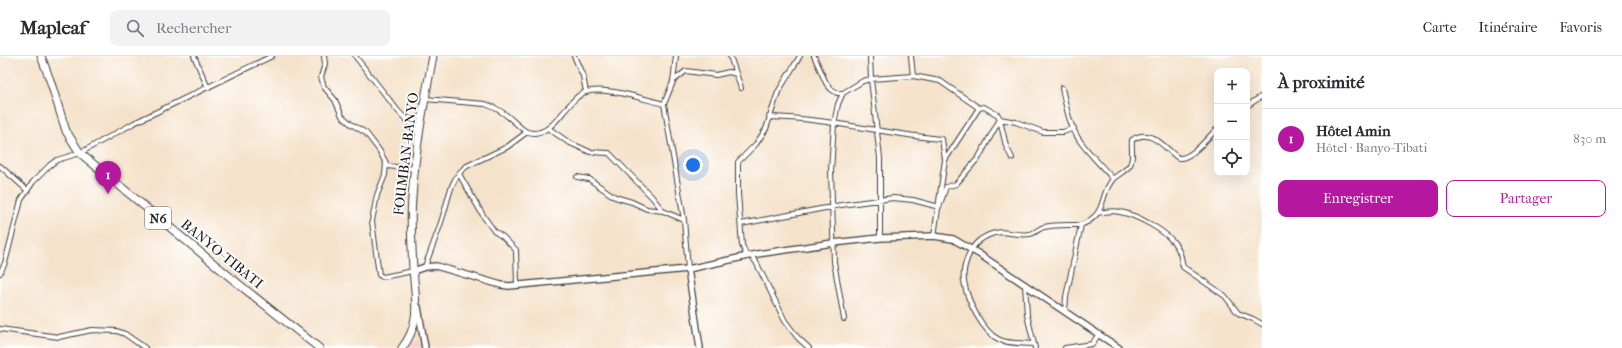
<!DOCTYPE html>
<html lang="fr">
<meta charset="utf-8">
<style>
body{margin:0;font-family:"IM FELL French Canon",serif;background:#f2f2f3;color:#2b2b33}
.controls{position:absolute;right:12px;top:12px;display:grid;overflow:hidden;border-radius:8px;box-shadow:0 4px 16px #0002}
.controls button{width:36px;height:36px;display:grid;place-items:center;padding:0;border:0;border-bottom:1px solid #e1e1e2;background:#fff;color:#2b2b33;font:20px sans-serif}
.you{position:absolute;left:693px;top:109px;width:14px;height:14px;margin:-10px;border:3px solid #fff;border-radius:50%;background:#1a73e8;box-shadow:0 0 0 6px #1a73e833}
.badge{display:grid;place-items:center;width:26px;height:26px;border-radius:50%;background:#b5179e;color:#fff;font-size:13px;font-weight:700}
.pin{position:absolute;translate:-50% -33px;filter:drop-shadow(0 1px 2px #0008)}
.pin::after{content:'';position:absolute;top:21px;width:14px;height:12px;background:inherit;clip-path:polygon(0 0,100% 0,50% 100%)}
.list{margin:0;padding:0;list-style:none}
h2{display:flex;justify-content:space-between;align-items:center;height:52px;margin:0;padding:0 16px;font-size:17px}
h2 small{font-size:13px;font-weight:400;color:#7c7c81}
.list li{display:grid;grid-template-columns:26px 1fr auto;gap:12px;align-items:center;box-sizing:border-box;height:60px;padding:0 16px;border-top:1px solid #e1e1e2}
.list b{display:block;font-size:15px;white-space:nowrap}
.list p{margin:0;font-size:13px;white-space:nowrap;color:#7c7c81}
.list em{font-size:13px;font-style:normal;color:#7c7c81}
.actions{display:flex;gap:8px;padding:12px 16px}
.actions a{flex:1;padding:9px 0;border:1px solid #b5179e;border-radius:8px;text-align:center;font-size:14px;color:#b5179e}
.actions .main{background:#b5179e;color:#fff}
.icon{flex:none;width:22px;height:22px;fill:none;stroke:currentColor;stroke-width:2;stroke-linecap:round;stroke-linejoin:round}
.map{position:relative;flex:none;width:1262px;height:292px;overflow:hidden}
header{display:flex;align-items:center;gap:24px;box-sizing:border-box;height:56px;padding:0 20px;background:#fff;border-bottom:1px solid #e1e1e2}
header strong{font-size:19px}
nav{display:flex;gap:22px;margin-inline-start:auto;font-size:14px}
.search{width:280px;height:36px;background:#f2f2f3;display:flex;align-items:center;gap:10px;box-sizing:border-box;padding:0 14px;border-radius:8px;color:#7c7c81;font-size:15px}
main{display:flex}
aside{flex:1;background:#fff}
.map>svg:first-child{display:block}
.built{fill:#f7d0cc}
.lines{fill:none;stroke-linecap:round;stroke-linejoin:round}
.street-casing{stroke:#3d3a36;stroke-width:6}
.secondary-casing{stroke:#3d3a36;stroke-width:8}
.highway-casing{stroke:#3d3a36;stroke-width:9}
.street{stroke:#fff;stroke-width:4}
.secondary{stroke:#fff;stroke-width:5.5}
.highway{stroke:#fff;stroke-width:7}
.labels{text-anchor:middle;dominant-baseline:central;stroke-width:3.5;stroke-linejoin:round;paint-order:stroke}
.shield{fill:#fff;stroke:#606060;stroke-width:1}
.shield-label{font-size:13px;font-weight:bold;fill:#1c1c1c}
.street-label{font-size:14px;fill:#1c1c1c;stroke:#fff}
</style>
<header>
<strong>Mapleaf</strong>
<div class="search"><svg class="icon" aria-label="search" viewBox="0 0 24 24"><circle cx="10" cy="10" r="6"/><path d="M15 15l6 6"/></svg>Rechercher</div>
<nav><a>Carte</a><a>Itinéraire</a><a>Favoris</a></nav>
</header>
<main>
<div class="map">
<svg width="1262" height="292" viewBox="0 0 1262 292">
<rect width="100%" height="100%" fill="#fff"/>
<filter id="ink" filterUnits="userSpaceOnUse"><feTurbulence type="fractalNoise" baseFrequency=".025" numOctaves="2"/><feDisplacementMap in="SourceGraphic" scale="8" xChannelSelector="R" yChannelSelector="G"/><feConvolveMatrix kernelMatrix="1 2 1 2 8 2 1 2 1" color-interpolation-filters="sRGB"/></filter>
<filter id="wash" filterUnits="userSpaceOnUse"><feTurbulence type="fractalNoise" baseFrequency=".012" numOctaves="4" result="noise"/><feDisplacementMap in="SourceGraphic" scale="16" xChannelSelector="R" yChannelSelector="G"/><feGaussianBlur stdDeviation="0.9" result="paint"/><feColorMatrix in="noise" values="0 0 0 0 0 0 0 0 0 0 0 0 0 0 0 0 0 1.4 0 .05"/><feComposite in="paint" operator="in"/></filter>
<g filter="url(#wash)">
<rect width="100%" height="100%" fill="#f5e2ca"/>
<path class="built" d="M410 285 421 287 422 292H406Z"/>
</g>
<g filter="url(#ink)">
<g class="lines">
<g class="street-casing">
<path id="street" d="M194 0 208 32
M324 0 325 8 321 21 324 31 335 44 342 60 351 68 366 77 379 94 386 107 385 119 377 139 372 165 379 219 383 221 413 215
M355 0 398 55 419 77
M574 0 583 20 586 36
M676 0 673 26 664 48 684 164 688 213
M730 0 741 32
M814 0 826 27 831 33 837 37H843L863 25 871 23 913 20 940 25 979 52 984 51 998 59 1000 63 1016 66 1043 76H1063L1074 72
M870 0 871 23 880 102V182
M911 0 913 20
M673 25 686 15 716 19 729 16 736 18
M1062 32C1066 50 1069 69 1080 85 1089 98 1103 111 1113 123
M843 37 838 48 834 68 831 115 834 206 844 263
M425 43 485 48C495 51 503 56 511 63 516 67 522 74 528 76 554 84 567 41 586 36 606 30 643 43 664 48
M1247 50 1262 40
M769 61C827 62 884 78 942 83L945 104
M1000 64 1006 90 1012 102
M548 72 568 86 590 96 609 97 652 141 663 155 684 164
M0 110 27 134
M387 110 415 113
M459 118 484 161 494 175 503 181 516 194 517 229
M577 121 589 123 615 141 632 146 647 153 663 155
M1098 157C1105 156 1113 154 1120 156 1137 159 1169 176 1177 191 1182 199 1181 203 1183 211L1225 240 1238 257 1253 263 1262 268
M741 168 841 149 893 142 913 144 939 151 946 131 956 128 979 101 1000 63
M934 180 945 104 979 52
M751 200 756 206 785 265 798 282 809 292
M747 201 742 189 738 138V106L756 88 766 73 778 36 800 0
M425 211C431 193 438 177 443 160 449 142 450 122 467 110L507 91 527 76
M0 217 5 207 21 144 33 126 50 109 57 104 80 97 134 67 272 0
M1025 228 1027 259 1035 292
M1065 255 1066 241 1081 169
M0 273 59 281 92 274 117 275 125 278 145 292
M1034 288C1023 287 1010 288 1000 284 982 276 967 244 964 225 962 212 969 192 980 184 1002 169 1011 181 1030 178 1036 177 1039 172 1044 171 1055 168 1069 169 1081 169 1109 157 1098 141 1113 123 1118 118 1126 115 1130 109 1134 101 1131 93 1132 84 1150 71 1164 91 1178 102 1191 104 1208 81 1217 73
M1065 292 1092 288 1099 278"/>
</g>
<g class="secondary-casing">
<path id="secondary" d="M688 213 700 292
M413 215 425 211 436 210 501 229 509 230 688 213 757 198 833 187 880 182 934 180 953 183 979 198 1119 292
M418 251 425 292"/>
</g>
<g class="highway-casing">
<path id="highway" d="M41 0 50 24 66 75 80 97 241 230 319 292
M402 292C422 267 415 241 413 213 412 189 410 166 412 142 415 94 424 47 433 0"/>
</g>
<use href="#street" class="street"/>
<use href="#secondary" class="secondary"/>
<use href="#highway" class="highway"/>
</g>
</g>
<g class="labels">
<rect class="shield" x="145" y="151" width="26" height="22" rx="3"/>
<g class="shield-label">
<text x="158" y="162">N6</text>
</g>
<g class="street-label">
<text transform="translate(406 98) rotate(-83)">FOUMBAN-BANYO</text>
<text transform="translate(222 198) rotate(39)">BANYO-TIBATI</text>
</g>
</g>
</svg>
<div class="controls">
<button>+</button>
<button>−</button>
<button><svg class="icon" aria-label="locate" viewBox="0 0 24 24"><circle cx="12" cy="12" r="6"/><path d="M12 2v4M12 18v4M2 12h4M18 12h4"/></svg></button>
</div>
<div class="you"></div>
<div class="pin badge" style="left:108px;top:138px">1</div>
</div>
<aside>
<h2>À proximité<small></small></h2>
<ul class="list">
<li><span class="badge">1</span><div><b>Hôtel Amin</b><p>Hôtel · Banyo-Tibati</p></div><em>830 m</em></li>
</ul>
<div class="actions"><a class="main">Enregistrer</a><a>Partager</a></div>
</aside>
</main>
